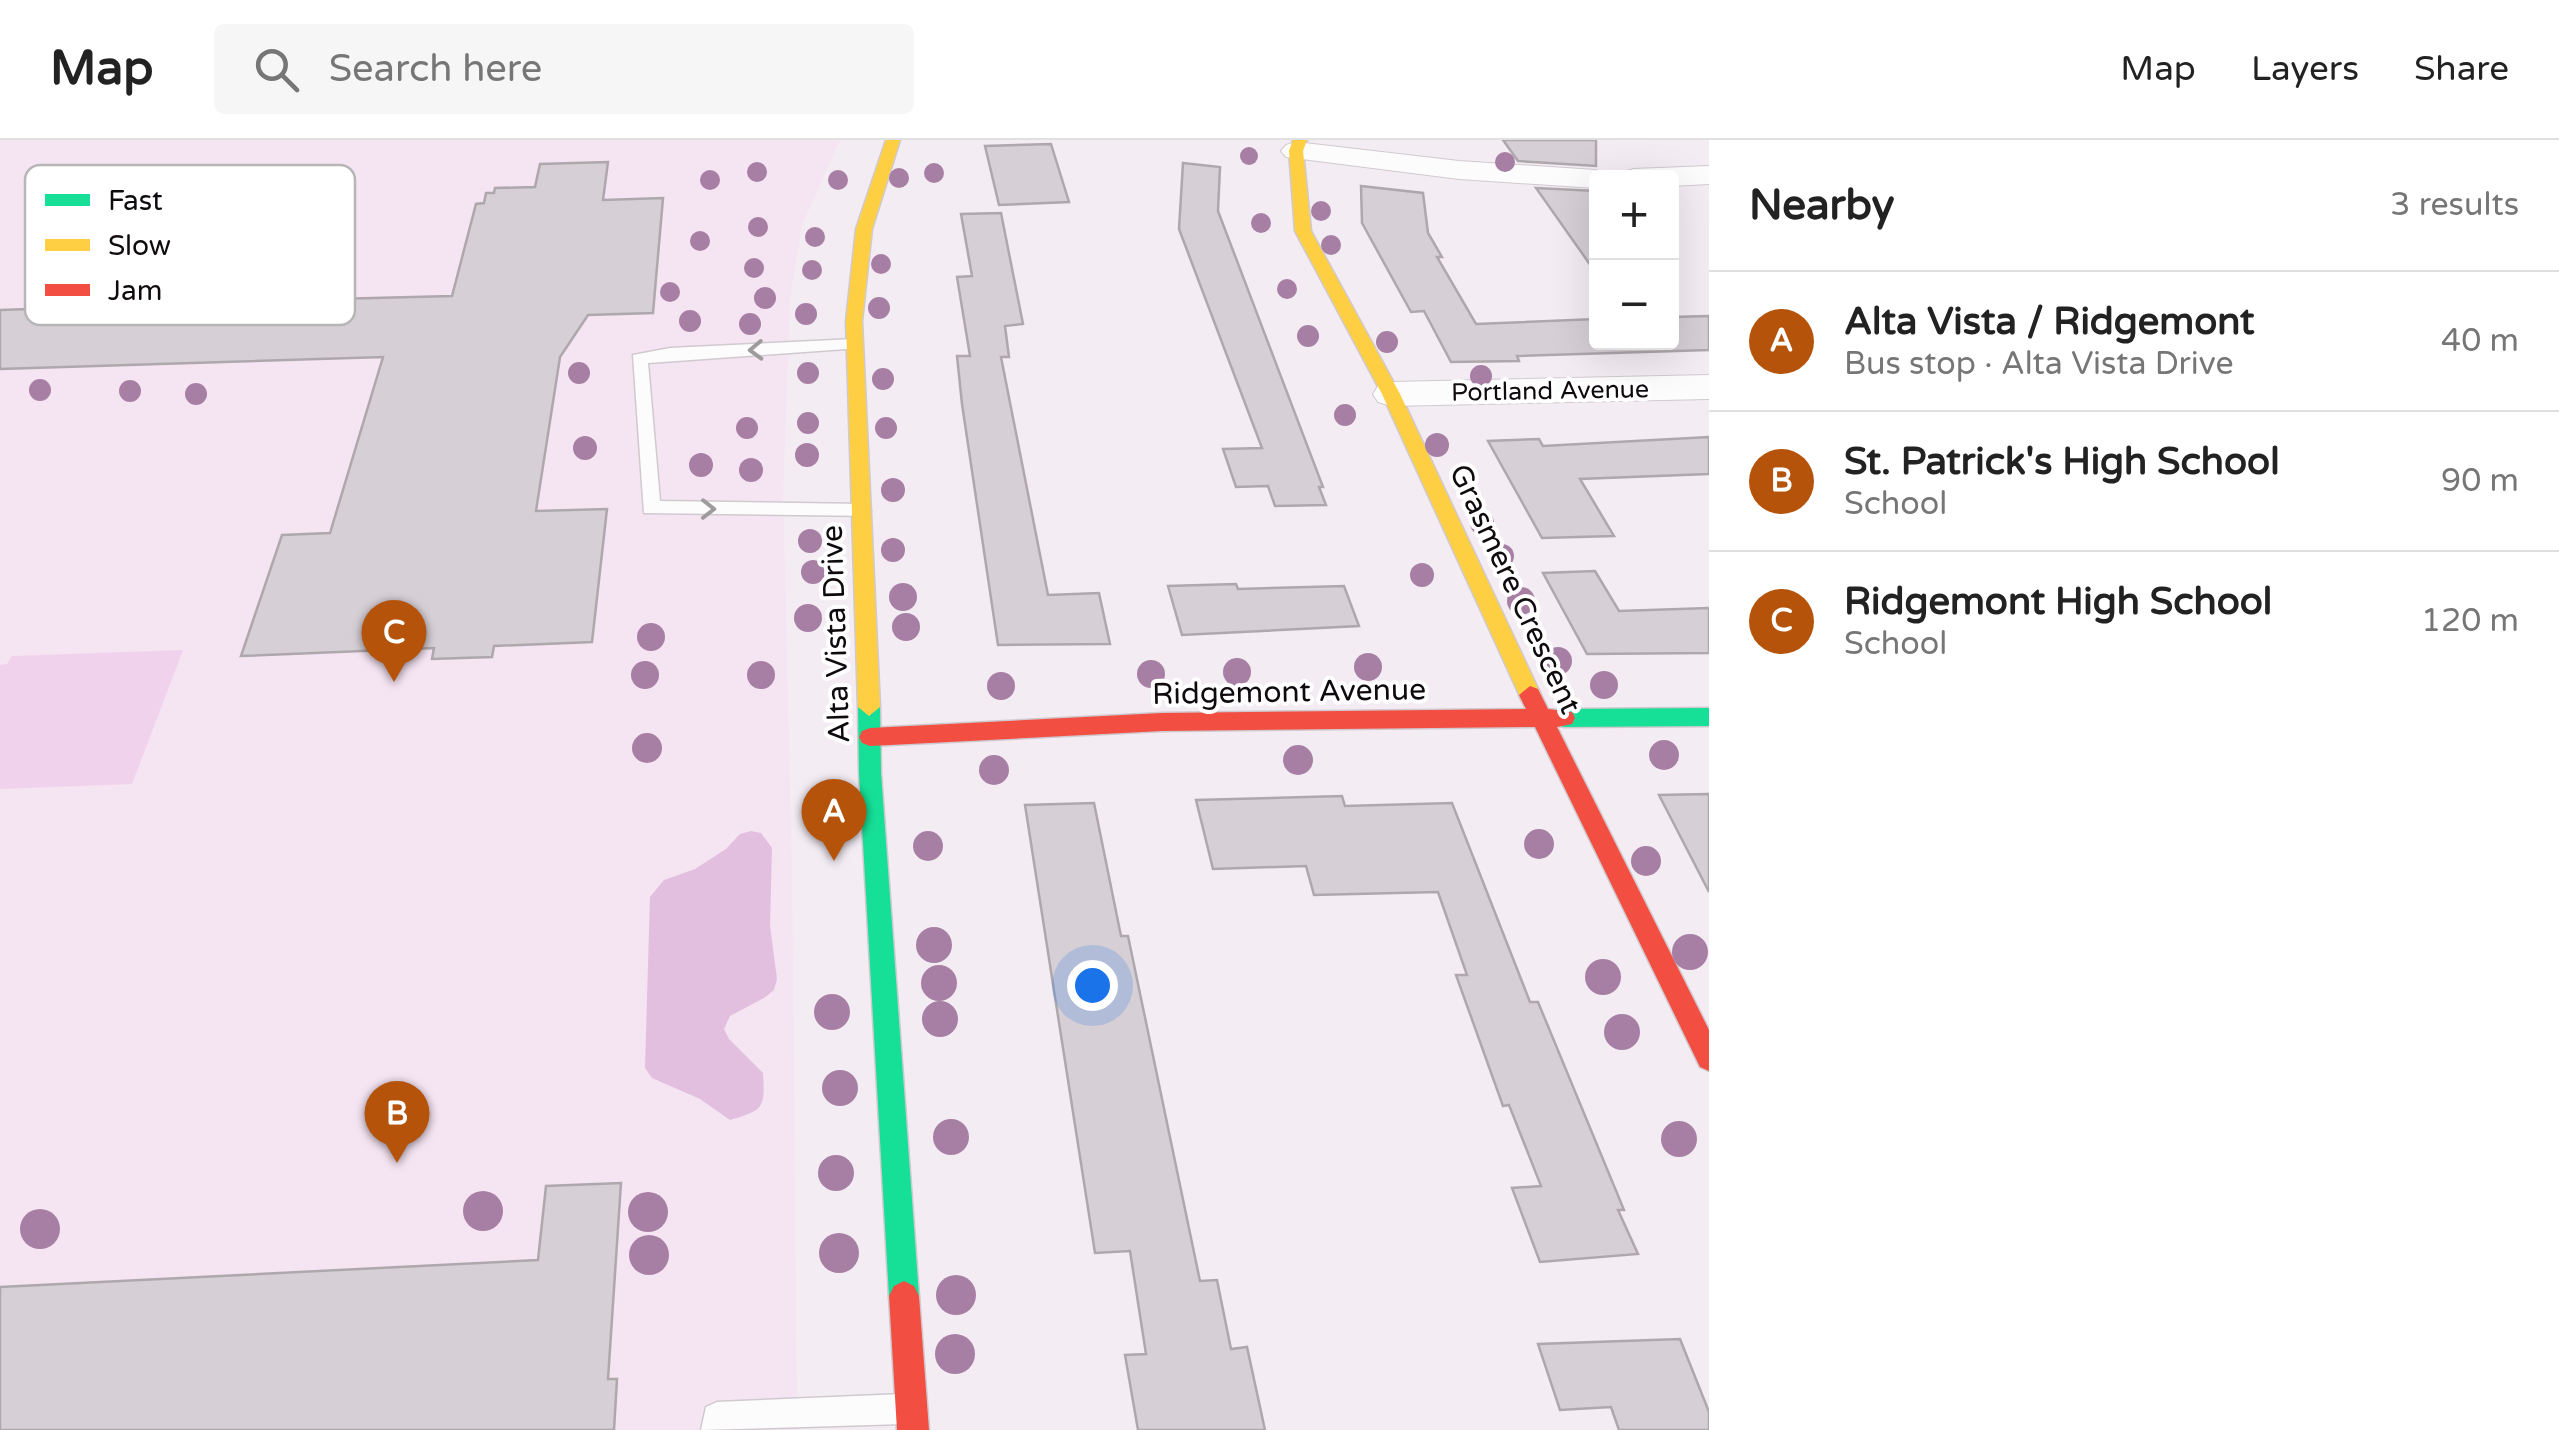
<!DOCTYPE html>
<meta charset="utf-8">
<style>
body{margin:0;font-family:"Varela Round",sans-serif;background:#f6f6f6;color:#222}
.controls{position:absolute;right:30px;top:30px;display:grid;overflow:hidden;border-radius:10px;box-shadow:0 10px 40px #0002}
.controls button{width:90px;height:90px;display:grid;place-items:center;padding:0;border:0;border-bottom:2px solid #e0e0e0;background:#fff;color:#222;font:50px sans-serif}
.you{position:absolute;left:1092px;top:845px;width:35px;height:35px;margin:-25px;border:8px solid #fff;border-radius:50%;background:#1a73e8;box-shadow:0 0 0 15px #1a73e833}
.badge{display:grid;place-items:center;width:65px;height:65px;border-radius:50%;background:#b45309;color:#fff;font-size:32px;font-weight:700}
.pin{position:absolute;translate:-50% -82px;filter:drop-shadow(0 2px 5px #0008)}
.pin::after{content:'';position:absolute;top:52px;width:35px;height:30px;background:inherit;clip-path:polygon(0 0,100% 0,50% 100%)}
.list{margin:0;padding:0;list-style:none}
h2{display:flex;justify-content:space-between;align-items:center;height:130px;margin:0;padding:0 40px;font-size:42px}
h2 small{font-size:32px;font-weight:400;color:#767676}
.list li{display:grid;grid-template-columns:65px 1fr auto;gap:30px;align-items:center;box-sizing:border-box;height:140px;padding:0 40px;border-top:2px solid #e0e0e0}
.list b{display:block;font-size:38px;white-space:nowrap}
.list p{margin:0;font-size:32px;white-space:nowrap;color:#767676}
.list em{font-size:32px;font-style:normal;color:#767676}
.icon{flex:none;width:55px;height:55px;fill:none;stroke:currentColor;stroke-width:2;stroke-linecap:round;stroke-linejoin:round}
.map{position:relative;flex:none;width:1709px;height:1290px;overflow:hidden}
header{display:flex;align-items:center;gap:60px;box-sizing:border-box;height:140px;padding:0 50px;background:#fff;border-bottom:2px solid #e0e0e0}
header strong{font-size:48px}
nav{display:flex;gap:55px;margin-inline-start:auto;font-size:35px}
.search{width:700px;height:90px;background:#f6f6f6;display:flex;align-items:center;gap:25px;box-sizing:border-box;padding:0 35px;border-radius:10px;color:#767676;font-size:38px}
main{display:flex}
aside{flex:1;background:#fff}
.map>svg:first-child{display:block}
.built{fill:#f5e4f2}
.green{fill:#f1d2ed}
.forest{fill:#e2bfde}
.building{fill:#d6cfd5;stroke:#aea8ad;stroke-width:2.5}
.lines{fill:none;stroke-linecap:round;stroke-linejoin:round}
.lane-casing{stroke:#d0cacf;stroke-width:3}
.street-casing{stroke:#d0cacf;stroke-width:2}
.fast-casing{stroke:#d0cacf;stroke-width:3}
.slow-casing{stroke:#d0cacf;stroke-width:3}
.jam-casing{stroke:#d0cacf;stroke-width:3}
.lane{fill:#fdfcfd;fill-rule:evenodd}
.street{fill:#fdfcfd;fill-rule:evenodd}
.fast{fill:#16e098;fill-rule:evenodd}
.slow{fill:#ffcf43;fill-rule:evenodd}
.jam{fill:#f24e42;fill-rule:evenodd}
.tree{fill:#a77fa4}
.oneway{stroke:#9e9b9d}
.labels{text-anchor:middle;dominant-baseline:central;stroke-width:8;stroke-linejoin:round;paint-order:stroke}
.far-street-label{font-size:25px;fill:#0f0a0e;stroke:#fff}
.street-label{font-size:30px;fill:#0f0a0e;stroke:#fff}
.key{fill:#fff;stroke:#b7b6b7;stroke-width:2.5}
.key-label{font-size:28px;fill:#0f0a0e}
</style>
<header>
<strong>Map</strong>
<div class="search"><svg class="icon" aria-label="search" viewBox="0 0 24 24"><circle cx="10" cy="10" r="6"/><path d="M15 15l6 6"/></svg>Search here</div>
<nav><a>Map</a><a>Layers</a><a>Share</a></nav>
</header>
<main>
<div class="map">
<svg width="1709" height="1290" viewBox="0 0 1709 1290">
<rect width="100%" height="100%" fill="#f4ecf3"/>
<path class="built" d="M0 0H840L802 85 790 157 783 355 792 729 797 1290H0Z"/>
<path class="green" d="M183 510 132 644 0 649V525L7 524 12 516Z"/>
<path class="forest" d="M751 691 761 693 772 708 770 786 777 839 774 850 764 858 730 876 724 889 729 899 763 933C765 968 764 970 730 980L700 959 652 938 645 928 650 757 664 740 695 729 726 709 740 694Z"/>
<path class="building" d="M1503 0H1596V26L1518 21Z
M1051 4 1069 62 999 65 985 6Z
M608 22 603 60 663 58 653 173 588 175 560 217 536 371 607 369 592 502 494 506 492 517 432 519 434 508 241 516 282 395 330 393 383 217 0 229V170L120 166 183 49 299 46 249 161 452 156 476 64 484 63 486 53H494L495 48 535 47 540 24Z
M1183 23 1220 27 1218 71 1323 347H1319L1326 365 1275 366 1268 346 1236 347 1223 309 1262 308 1179 89Z
M1361 46 1423 53 1428 93 1442 117H1437L1476 184 1596 179V202H1672V177L1709 176V210L1517 216 1519 221 1451 222 1424 171 1411 172 1362 83Z
M1536 48 1596 51V133Z
M1001 73 1023 184 1005 186 1009 217H1001L1048 455 1099 453 1110 504 998 505 962 264 957 216H970L957 137 972 136 961 74Z
M1709 297V334L1580 339 1614 396 1542 398 1488 301 1539 299 1543 306Z
M1595 431 1619 471 1709 468V513L1587 514 1543 433Z
M1236 444 1238 449 1344 446 1359 486 1182 495 1168 446Z
M1709 654V752L1659 655Z
M1342 656 1345 666 1452 663 1530 862H1538L1624 1070H1618L1638 1114 1540 1122 1512 1048 1541 1046 1509 965 1503 966 1456 835H1467L1438 752 1314 755 1306 726 1213 729 1196 660Z
M1094 663 1121 796H1128L1200 1141 1217 1140 1231 1209 1247 1207 1265 1290H1138L1125 1215 1146 1214 1130 1111 1095 1113 1025 665Z
M621 1043 608 1239H617L614 1290H0V1147L538 1120 546 1046Z
M1680 1199 1709 1272V1290H1619L1611 1267 1560 1270 1538 1204Z"/>
<g class="lines">
<g class="lane-casing">
<path id="lane" d="M854 199 862 204 860 208 648 223 660 361 862 364 871 371 869 376 644 373 633 215 670 208Z
M903 1254 914 1258 918 1269 914 1280 903 1284 701 1290 706 1267 717 1262Z"/>
</g>
<g class="street-casing">
<path id="street" d="M1296 2 1459 21 1596 30 1610 38H1596V48L1459 39 1286 17 1281 11 1286 5Z
M1709 26V44L1672 46V38H1619L1623 32 1634 29Z
M1709 235V259L1391 266 1378 262 1373 254 1378 246 1391 242Z"/>
</g>
<g class="fast-casing">
<path id="fast" d="M869 558 880 567 881 633 919 1156 914 1166 904 1171 894 1166 889 1156 859 633 858 567Z
M1709 568V586L1564 587 1556 584 1553 578 1556 572 1564 569Z"/>
</g>
<g class="slow-casing">
<path id="slow" d="M886 0H900L872 89 862 181 880 567 869 576 858 567 846 181 856 89Z
M1293 0H1307L1303 11 1311 91 1400 254 1541 555 1538 561H1522L1382 254 1295 91 1289 11Z"/>
</g>
<g class="jam-casing">
<path id="jam" d="M1530 546 1538 549 1548 569 1572 572 1575 578 1572 584 1557 587 1709 890V931L1700 927 1535 587 1162 591 870 606 862 603 859 597 862 591 870 588 1162 573 1526 569 1519 555Z
M904 1141 914 1146 919 1156 929 1290H897L889 1156 894 1146Z"/>
</g>
<use href="#lane" class="lane"/>
<use href="#street" class="street"/>
<use href="#fast" class="fast"/>
<use href="#slow" class="slow"/>
<use href="#jam" class="jam"/>
</g>
<g class="tree">
<circle cx="1249" cy="16" r="9"/>
<circle cx="1505" cy="22" r="10"/>
<circle cx="757" cy="32" r="10"/>
<circle cx="934" cy="33" r="10"/>
<circle cx="899" cy="38" r="10"/>
<circle cx="710" cy="40" r="10"/>
<circle cx="838" cy="40" r="10"/>
<circle cx="1321" cy="71" r="10"/>
<circle cx="1261" cy="83" r="10"/>
<circle cx="758" cy="87" r="10"/>
<circle cx="815" cy="97" r="10"/>
<circle cx="700" cy="101" r="10"/>
<circle cx="1331" cy="105" r="10"/>
<circle cx="881" cy="124" r="10"/>
<circle cx="754" cy="128" r="10"/>
<circle cx="812" cy="130" r="10"/>
<circle cx="1287" cy="149" r="10"/>
<circle cx="670" cy="152" r="10"/>
<circle cx="765" cy="158" r="11"/>
<circle cx="879" cy="168" r="11"/>
<circle cx="806" cy="174" r="11"/>
<circle cx="690" cy="181" r="11"/>
<circle cx="750" cy="184" r="11"/>
<circle cx="1308" cy="196" r="11"/>
<circle cx="1387" cy="202" r="11"/>
<circle cx="579" cy="233" r="11"/>
<circle cx="808" cy="233" r="11"/>
<circle cx="1481" cy="236" r="11"/>
<circle cx="883" cy="239" r="11"/>
<circle cx="40" cy="250" r="11"/>
<circle cx="130" cy="251" r="11"/>
<circle cx="196" cy="254" r="11"/>
<circle cx="1345" cy="275" r="11"/>
<circle cx="808" cy="283" r="11"/>
<circle cx="747" cy="288" r="11"/>
<circle cx="886" cy="288" r="11"/>
<circle cx="1437" cy="305" r="12"/>
<circle cx="585" cy="308" r="12"/>
<circle cx="807" cy="315" r="12"/>
<circle cx="701" cy="325" r="12"/>
<circle cx="751" cy="330" r="12"/>
<circle cx="893" cy="350" r="12"/>
<circle cx="1482" cy="383" r="12"/>
<circle cx="810" cy="401" r="12"/>
<circle cx="893" cy="410" r="12"/>
<circle cx="1502" cy="416" r="12"/>
<circle cx="813" cy="432" r="12"/>
<circle cx="1422" cy="435" r="12"/>
<circle cx="903" cy="457" r="14"/>
<circle cx="1521" cy="461" r="14"/>
<circle cx="808" cy="478" r="14"/>
<circle cx="906" cy="487" r="14"/>
<circle cx="651" cy="497" r="14"/>
<circle cx="1558" cy="521" r="14"/>
<circle cx="1368" cy="527" r="14"/>
<circle cx="1237" cy="532" r="14"/>
<circle cx="1151" cy="534" r="14"/>
<circle cx="645" cy="535" r="14"/>
<circle cx="761" cy="535" r="14"/>
<circle cx="1604" cy="545" r="14"/>
<circle cx="1001" cy="546" r="14"/>
<circle cx="647" cy="608" r="15"/>
<circle cx="1664" cy="615" r="15"/>
<circle cx="1298" cy="620" r="15"/>
<circle cx="994" cy="630" r="15"/>
<circle cx="1539" cy="704" r="15"/>
<circle cx="928" cy="706" r="15"/>
<circle cx="1646" cy="721" r="15"/>
<circle cx="934" cy="805" r="18"/>
<circle cx="1690" cy="812" r="18"/>
<circle cx="1603" cy="837" r="18"/>
<circle cx="939" cy="843" r="18"/>
<circle cx="832" cy="872" r="18"/>
<circle cx="940" cy="879" r="18"/>
<circle cx="1622" cy="892" r="18"/>
<circle cx="840" cy="948" r="18"/>
<circle cx="951" cy="997" r="18"/>
<circle cx="1679" cy="999" r="18"/>
<circle cx="836" cy="1033" r="18"/>
<circle cx="483" cy="1071" r="20"/>
<circle cx="648" cy="1072" r="20"/>
<circle cx="40" cy="1089" r="20"/>
<circle cx="839" cy="1113" r="20"/>
<circle cx="649" cy="1115" r="20"/>
<circle cx="956" cy="1155" r="20"/>
<circle cx="955" cy="1214" r="20"/>
</g>
<defs><path id="oneway-chevron" d="M-2-3.5L2.5 0L-2 3.5" fill="none" stroke-width="1.6" stroke-linecap="round" stroke-linejoin="round" transform="scale(2.5)"/></defs>
<g class="oneway">
<use href="#oneway-chevron" transform="translate(756 210) rotate(178)"/>
<use href="#oneway-chevron" transform="translate(708 369)"/>
</g>
<g class="labels">
<g class="far-street-label">
<text transform="translate(1550 251) rotate(-1)">Portland Avenue</text>
</g>
<g class="street-label">
<text transform="translate(1515 449) rotate(65)">Grasmere Crescent</text>
<text transform="translate(836 494) rotate(-92)">Alta Vista Drive</text>
<text transform="translate(1289 552) rotate(-1)">Ridgemont Avenue</text>
</g>
</g>
<rect x="25" y="25" width="330" height="160" rx="15" class="key"/>
<rect x="45" y="54" width="45" height="12" fill="#16e098"/>
<rect x="45" y="99" width="45" height="12" fill="#ffcf43"/>
<rect x="45" y="144" width="45" height="12" fill="#f24e42"/>
<g class="key-label">
<text x="108" y="70">Fast</text>
<text x="108" y="115">Slow</text>
<text x="108" y="160">Jam</text>
</g>
</svg>
<div class="controls">
<button>+</button>
<button>−</button>
</div>
<div class="you"></div>
<div class="pin badge" style="left:834px;top:721px">A</div>
<div class="pin badge" style="left:397px;top:1023px">B</div>
<div class="pin badge" style="left:394px;top:542px">C</div>
</div>
<aside>
<h2>Nearby<small>3 results</small></h2>
<ul class="list">
<li><span class="badge">A</span><div><b>Alta Vista / Ridgemont</b><p>Bus stop · Alta Vista Drive</p></div><em>40 m</em></li>
<li><span class="badge">B</span><div><b>St. Patrick's High School</b><p>School</p></div><em>90 m</em></li>
<li><span class="badge">C</span><div><b>Ridgemont High School</b><p>School</p></div><em>120 m</em></li>
</ul>
</aside>
</main>
